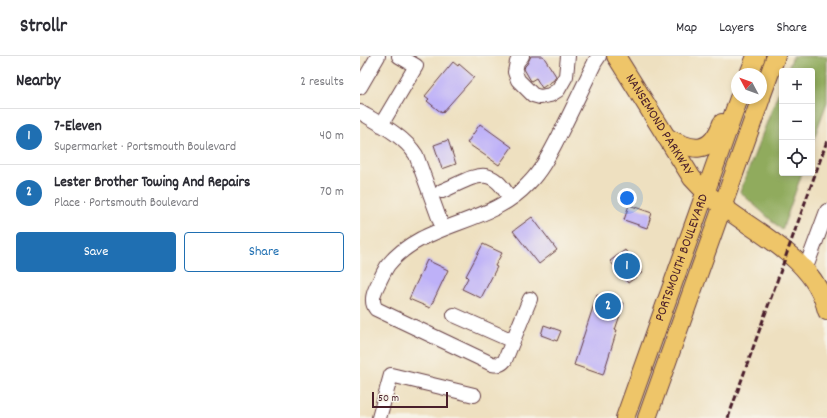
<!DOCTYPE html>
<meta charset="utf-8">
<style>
body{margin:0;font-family:Dekko,sans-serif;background:#f2f2f3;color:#2b2b33}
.controls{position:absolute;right:12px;top:12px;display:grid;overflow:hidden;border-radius:4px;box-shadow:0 2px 6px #0003}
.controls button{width:36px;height:36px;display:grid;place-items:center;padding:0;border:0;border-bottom:1px solid #e1e1e2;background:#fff;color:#2b2b33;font:20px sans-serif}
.compass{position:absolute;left:371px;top:12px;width:36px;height:36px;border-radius:50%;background:#fff;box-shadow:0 2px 6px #0003;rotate:311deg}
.scale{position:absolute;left:12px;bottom:10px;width:76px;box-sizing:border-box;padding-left:4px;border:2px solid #4a1f2b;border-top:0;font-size:11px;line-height:14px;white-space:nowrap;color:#4a1f2b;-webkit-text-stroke:3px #f7f3e8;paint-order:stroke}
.you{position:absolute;left:267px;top:142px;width:14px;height:14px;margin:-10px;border:3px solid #fff;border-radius:50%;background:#1a73e8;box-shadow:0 0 0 6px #1a73e833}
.badge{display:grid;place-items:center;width:26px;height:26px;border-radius:50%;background:#1f6fb2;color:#fff;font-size:13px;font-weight:700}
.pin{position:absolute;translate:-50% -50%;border:2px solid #fff;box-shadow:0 1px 4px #0006}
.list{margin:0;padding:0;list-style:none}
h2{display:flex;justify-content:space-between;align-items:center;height:52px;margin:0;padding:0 16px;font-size:17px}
h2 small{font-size:13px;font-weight:400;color:#7c7c81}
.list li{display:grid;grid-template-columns:26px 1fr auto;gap:12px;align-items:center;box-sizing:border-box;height:56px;padding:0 16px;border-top:1px solid #e1e1e2}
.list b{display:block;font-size:15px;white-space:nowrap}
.list p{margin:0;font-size:13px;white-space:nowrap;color:#7c7c81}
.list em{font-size:13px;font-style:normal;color:#7c7c81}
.actions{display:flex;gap:8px;padding:12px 16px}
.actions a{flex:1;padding:9px 0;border:1px solid #1f6fb2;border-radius:4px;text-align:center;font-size:14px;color:#1f6fb2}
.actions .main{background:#1f6fb2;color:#fff}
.icon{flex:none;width:22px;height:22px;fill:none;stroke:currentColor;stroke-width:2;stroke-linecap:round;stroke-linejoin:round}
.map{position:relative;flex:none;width:467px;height:362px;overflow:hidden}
header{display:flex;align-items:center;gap:24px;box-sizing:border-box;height:56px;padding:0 20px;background:#fff;border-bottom:1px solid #e1e1e2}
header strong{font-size:19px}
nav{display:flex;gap:22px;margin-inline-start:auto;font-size:14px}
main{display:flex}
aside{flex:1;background:#fff}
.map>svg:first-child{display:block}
.forest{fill:#90ab5d;stroke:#6d6544}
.building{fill:#beb1f8}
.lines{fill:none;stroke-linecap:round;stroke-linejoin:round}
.minor-casing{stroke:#633c41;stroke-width:16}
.major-casing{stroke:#633c41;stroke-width:20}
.minor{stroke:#fff;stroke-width:14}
.major{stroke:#eec569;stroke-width:18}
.rail{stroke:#4a1f2b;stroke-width:3;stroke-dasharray:6 3;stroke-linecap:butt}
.labels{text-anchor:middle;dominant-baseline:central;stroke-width:3;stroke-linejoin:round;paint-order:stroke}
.street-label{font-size:14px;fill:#4a1f2b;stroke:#f7f3e8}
</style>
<header>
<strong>Strollr</strong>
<nav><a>Map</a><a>Layers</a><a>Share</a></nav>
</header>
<main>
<aside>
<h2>Nearby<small>2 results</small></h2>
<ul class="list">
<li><span class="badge">1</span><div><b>7-Eleven</b><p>Supermarket · Portsmouth Boulevard</p></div><em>40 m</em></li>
<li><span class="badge">2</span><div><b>Lester Brother Towing And Repairs</b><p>Place · Portsmouth Boulevard</p></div><em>70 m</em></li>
</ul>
<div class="actions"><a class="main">Save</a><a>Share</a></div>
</aside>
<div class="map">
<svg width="467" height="362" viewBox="0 0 467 362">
<rect width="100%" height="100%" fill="#f7f3e8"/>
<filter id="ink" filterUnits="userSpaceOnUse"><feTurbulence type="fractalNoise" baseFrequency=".025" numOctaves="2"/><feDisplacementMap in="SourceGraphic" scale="8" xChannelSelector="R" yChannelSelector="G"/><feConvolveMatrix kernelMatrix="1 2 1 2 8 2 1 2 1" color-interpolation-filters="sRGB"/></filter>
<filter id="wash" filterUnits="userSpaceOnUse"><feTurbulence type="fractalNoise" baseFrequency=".012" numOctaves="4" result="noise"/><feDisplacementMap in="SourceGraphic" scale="16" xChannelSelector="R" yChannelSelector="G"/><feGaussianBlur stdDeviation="0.9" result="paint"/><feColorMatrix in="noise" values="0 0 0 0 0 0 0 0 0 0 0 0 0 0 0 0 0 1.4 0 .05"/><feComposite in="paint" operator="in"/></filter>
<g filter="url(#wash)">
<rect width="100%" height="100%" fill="#eee0c0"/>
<path class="forest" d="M433 0H467V46L452 88V15H427Z
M422 27V117H442L422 174 380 136Z"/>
<g id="blocks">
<path class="building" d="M171 0H183L196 20 194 24 182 32 176 22 171 25 164 13 165 10 167 8Z
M93 6 98 10 99 8 114 21 82 57 67 45 69 43 65 40Z
M120 68 152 91 139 109 107 87Z
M88 84 96 108 82 113 74 89Z
M269 149 292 157 287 172 264 164Z
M172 161 197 194 179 208 153 175Z
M123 188 142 197 135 210 137 211 121 242 102 233 108 222 106 220Z
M265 194 283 216 268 227 250 205Z
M67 204 88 214 70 252 49 243Z
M237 239 264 247 255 274H257L243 319 214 309Z
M184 269 201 275 197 285 181 279Z"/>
</g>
</g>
<g filter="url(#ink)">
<use href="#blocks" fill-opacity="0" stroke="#633c41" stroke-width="1"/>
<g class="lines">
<g class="minor-casing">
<path id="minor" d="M162 0 157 6 155 16 158 24 173 39 180 41 190 39 198 34 206 20 208 0
M0 31 18 0
M0 56C20 68 44 80 56 99L83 173
M21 69 56 10 39 0
M82 135C113 122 130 105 150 143
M445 214 467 155
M170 243 145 304C141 309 138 309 132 308L16 253C10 245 14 236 18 228 21 222 24 215 28 209 64 165 129 170 168 128 182 114 190 97 199 80 211 56 223 31 235 6L239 0
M94 259 153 285
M19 362 31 319 114 339"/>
</g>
<g class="major-casing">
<g id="major">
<path id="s1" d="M256 0 332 122C341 132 350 141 361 149 399 179 455 203 467 255"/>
<path d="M389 18 396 0"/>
<path d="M401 41 416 0"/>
<path d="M306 81C332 95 350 100 362 67"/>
<path id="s2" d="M265 362 379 42"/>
<path d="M287 362 401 42"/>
</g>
</g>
<use href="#minor" class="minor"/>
<use href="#major" class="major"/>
<path class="rail" d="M368 362 467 85"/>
</g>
</g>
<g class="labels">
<g class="street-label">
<text stroke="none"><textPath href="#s1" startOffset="81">NANSEMOND PARKWAY</textPath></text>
<text stroke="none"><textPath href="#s2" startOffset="170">PORTSMOUTH BOULEVARD</textPath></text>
</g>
</g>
</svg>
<div class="controls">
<button>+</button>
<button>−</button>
<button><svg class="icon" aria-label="locate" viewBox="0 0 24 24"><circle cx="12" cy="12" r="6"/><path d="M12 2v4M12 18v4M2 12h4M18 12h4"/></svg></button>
</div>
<svg class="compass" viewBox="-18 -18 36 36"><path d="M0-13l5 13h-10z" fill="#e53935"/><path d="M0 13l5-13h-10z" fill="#7c7c81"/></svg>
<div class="scale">50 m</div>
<div class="you"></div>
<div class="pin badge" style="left:267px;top:210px">1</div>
<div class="pin badge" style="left:248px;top:250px">2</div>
</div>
</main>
